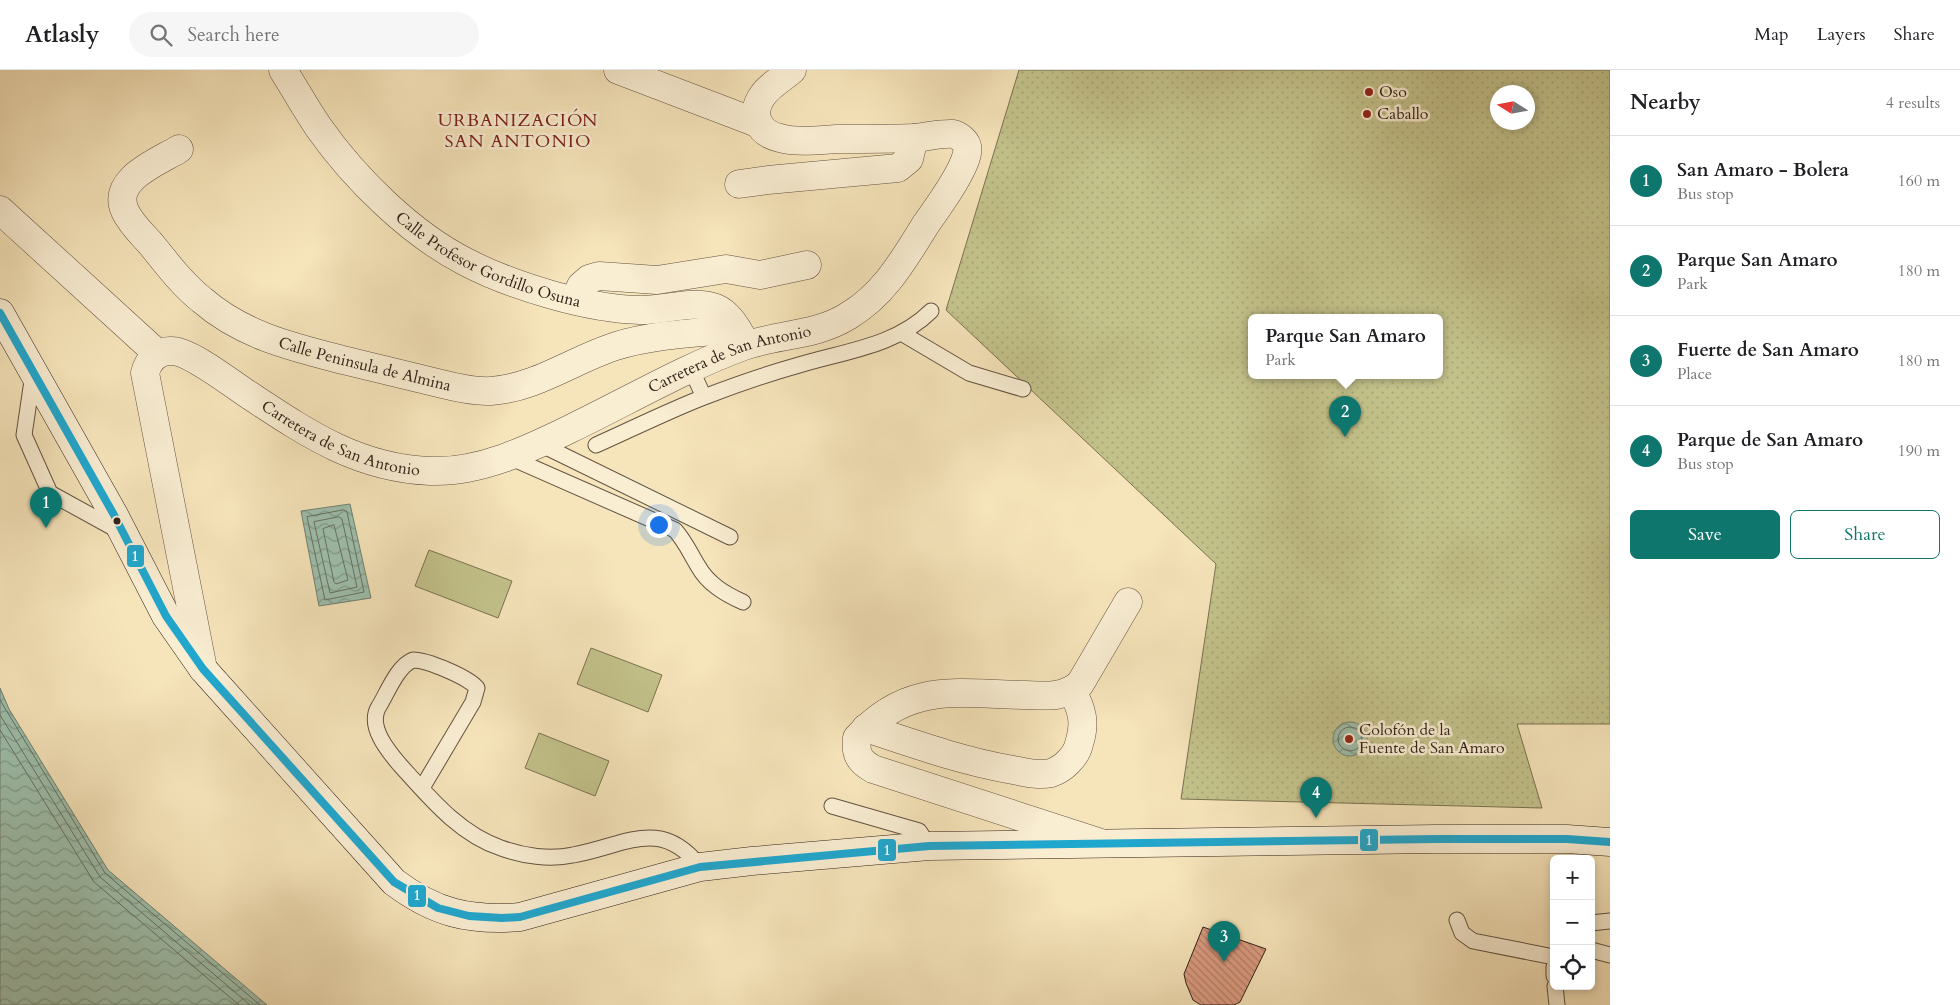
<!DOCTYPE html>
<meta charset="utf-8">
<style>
body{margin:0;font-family:Cardo,serif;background:#f6f6f6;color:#202124}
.controls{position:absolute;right:15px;bottom:15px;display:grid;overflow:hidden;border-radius:8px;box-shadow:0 2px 8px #0003}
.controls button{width:45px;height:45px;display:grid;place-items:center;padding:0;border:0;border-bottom:1px solid #e0e0e0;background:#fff;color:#202124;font:25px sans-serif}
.compass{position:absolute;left:1490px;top:15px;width:45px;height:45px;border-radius:50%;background:#fff;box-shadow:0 2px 8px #0003;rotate:281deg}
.you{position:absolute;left:658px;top:454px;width:18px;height:18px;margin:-12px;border:4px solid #fff;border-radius:50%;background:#1a73e8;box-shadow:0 0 0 8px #1a73e833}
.badge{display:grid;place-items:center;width:32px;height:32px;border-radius:50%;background:#0f766e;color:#fff;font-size:16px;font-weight:700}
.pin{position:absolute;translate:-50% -41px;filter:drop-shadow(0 1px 2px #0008)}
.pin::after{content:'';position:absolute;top:26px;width:18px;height:15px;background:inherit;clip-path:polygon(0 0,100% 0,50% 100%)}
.popup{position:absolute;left:1248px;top:244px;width:195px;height:65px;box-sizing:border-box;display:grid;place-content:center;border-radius:8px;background:#fff;filter:drop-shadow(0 1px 4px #0005);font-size:16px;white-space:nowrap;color:#757577}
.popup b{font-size:19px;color:#202124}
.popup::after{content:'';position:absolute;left:50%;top:100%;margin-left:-10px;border:10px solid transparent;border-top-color:#fff}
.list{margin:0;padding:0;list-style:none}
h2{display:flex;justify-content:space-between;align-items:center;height:65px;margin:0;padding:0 20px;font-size:21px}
h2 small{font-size:16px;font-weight:400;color:#757577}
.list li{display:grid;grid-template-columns:32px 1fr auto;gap:15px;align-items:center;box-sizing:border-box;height:90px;padding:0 20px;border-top:1px solid #e0e0e0}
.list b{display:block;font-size:19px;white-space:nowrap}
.list p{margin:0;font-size:16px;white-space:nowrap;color:#757577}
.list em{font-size:16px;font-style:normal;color:#757577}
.actions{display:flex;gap:10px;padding:15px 20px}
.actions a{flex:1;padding:11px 0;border:1px solid #0f766e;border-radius:8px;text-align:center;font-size:18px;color:#0f766e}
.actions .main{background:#0f766e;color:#fff}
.icon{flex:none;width:28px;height:28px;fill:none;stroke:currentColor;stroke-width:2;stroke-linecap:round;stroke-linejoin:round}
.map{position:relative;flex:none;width:1610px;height:935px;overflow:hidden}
header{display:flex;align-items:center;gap:30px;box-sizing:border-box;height:70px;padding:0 25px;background:#fff;border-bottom:1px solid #e0e0e0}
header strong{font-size:24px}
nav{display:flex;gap:28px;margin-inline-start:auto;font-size:18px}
.search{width:350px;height:45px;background:#f6f6f6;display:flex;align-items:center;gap:12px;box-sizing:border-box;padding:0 18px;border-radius:28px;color:#757577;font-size:19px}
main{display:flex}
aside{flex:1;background:#fff}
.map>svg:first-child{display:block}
.park{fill:url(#park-dots);stroke:#7a7252;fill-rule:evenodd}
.pitch{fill:#c3c28b;stroke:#7a7252}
.water{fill:url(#water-waves);stroke:#718071}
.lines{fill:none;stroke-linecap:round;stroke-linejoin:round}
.shore{stroke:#667062;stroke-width:1}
.building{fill:url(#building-back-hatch);stroke:#302118}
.service-casing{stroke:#625240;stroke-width:17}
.minor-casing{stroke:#625240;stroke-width:29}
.secondary-casing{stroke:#302118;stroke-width:29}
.service{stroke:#f9edd2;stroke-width:15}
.minor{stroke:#f9edd2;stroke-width:28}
.secondary{stroke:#f9edd2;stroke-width:28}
.bus-1-casing{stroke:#f9edd2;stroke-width:11}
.bus-1{stroke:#20a7ce;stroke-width:8}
.poi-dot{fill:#8f2418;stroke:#f9edd2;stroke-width:2}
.bus-dot{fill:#302118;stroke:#f9edd2;stroke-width:2}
.labels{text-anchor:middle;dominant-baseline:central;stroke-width:5;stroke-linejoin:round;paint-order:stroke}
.poi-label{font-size:16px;fill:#302118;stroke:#f9edd2;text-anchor:start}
.street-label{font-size:16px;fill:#302118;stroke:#f9edd2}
.neighbourhood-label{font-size:18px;letter-spacing:1px;fill:#7a1f14;stroke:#f9edd2}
.line-badge{stroke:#f9edd2;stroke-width:2}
.badge-label{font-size:14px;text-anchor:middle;font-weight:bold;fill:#fff}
</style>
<header>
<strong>Atlasly</strong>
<div class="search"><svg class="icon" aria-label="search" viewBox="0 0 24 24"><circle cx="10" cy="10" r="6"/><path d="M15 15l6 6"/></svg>Search here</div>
<nav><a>Map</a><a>Layers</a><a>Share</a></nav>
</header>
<main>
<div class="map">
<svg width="1610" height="935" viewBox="0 0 1610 935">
<defs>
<pattern id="park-dots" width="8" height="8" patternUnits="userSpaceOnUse" patternTransform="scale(1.25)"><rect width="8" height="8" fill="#c3c28b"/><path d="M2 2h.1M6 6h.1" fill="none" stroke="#a8a677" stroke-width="1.8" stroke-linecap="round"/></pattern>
<pattern id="water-waves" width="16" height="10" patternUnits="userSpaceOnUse" patternTransform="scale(1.25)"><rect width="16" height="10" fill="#9dbfac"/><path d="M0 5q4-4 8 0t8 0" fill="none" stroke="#809b8b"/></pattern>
<pattern id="building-back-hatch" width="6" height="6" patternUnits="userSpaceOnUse" patternTransform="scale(1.25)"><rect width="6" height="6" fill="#dc9c82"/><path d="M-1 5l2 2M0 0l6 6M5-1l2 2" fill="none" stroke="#b37f69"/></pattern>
</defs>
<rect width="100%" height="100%" fill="#f6e4ba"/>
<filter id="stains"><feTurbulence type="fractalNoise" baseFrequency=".004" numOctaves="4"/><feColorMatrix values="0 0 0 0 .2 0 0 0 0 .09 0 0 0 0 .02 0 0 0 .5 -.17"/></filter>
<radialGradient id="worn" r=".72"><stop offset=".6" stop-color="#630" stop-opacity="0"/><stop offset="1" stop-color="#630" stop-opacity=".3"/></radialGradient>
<path class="park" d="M1019 0H1610V654H1517L1542 738 1181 729 1216 494 946 240ZM1498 22H1528V52H1498ZM1251 248H1439V306H1251Z"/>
<path class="pitch" d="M429 480 512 511 498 548 415 516Z
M591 578 662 605 648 642 577 614Z
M539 663 609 691 595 726 525 698Z"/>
<path class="water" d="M350 434 371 528 319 536 301 441Z
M0 618 9 639 108 800 267 935H0Z
M1333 669a17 17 0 1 1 34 0a17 17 0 1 1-34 0Z"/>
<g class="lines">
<path class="shore" d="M344 440 347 442 364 522 325 530 307 447Z
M339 447 342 449 357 517 330 523 314 452Z
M334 455 348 510 336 514 334 512 323 459Z
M0 630 105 803 260 935
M0 645 100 807 250 935
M1338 669a12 12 0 1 1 24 0a12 12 0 1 1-24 0Z
M0 660 94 812 239 935"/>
</g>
<path class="building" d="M1203 857 1266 879 1240 932 1234 935H1201L1193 930 1186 913 1184 904Z"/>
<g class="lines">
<g class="service-casing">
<path id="service" d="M903 264 969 303 1023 319
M691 299 704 327
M33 304 24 365 50 423 119 461
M540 374 730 467
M596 375C632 359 668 341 704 327 735 315 767 304 799 295 845 281 896 276 931 241
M509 387 675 460C685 471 690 483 698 496 708 514 725 524 743 532
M422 718 473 632 477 618C468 607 427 590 413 590 397 596 387 624 378 638 368 657 388 681 400 695 429 727 459 764 501 778 523 786 550 790 573 785 624 776 661 746 700 797
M832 736 919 761 929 776
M1457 850 1462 863 1473 871 1554 887
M1591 853 1610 851
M1591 880 1610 885
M1554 897V906
M1555 916 1557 935"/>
</g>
<g class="minor-casing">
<g id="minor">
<path id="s1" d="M283 0C295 19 306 39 319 58 355 109 411 164 466 192 512 216 588 239 640 240 664 241 693 229 716 238 730 244 737 259 745 272"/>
<path d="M618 0 757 53"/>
<path id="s2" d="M179 79C158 92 111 109 125 141 131 154 142 164 151 174 167 194 182 214 202 230 242 265 292 277 343 290 376 298 409 306 442 314 458 318 475 322 491 321 536 318 575 289 616 276 655 264 697 263 737 259"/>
<path d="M739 114 768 110 898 98 909 89 914 68"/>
<path d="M0 140 158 284"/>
<path d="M575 229 581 216 589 209 599 206 657 210 726 199 760 205 807 195"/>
<path id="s3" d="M203 599 145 303C148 291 157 280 172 281 190 281 232 314 249 325 308 364 358 398 430 401 479 403 527 380 570 359 628 331 684 298 744 276 779 264 816 266 848 246 885 224 904 189 926 154 936 140 972 91 967 76 965 70 958 65 953 64 941 63 926 67 914 68 889 69 863 69 837 69 819 70 798 73 780 68 758 63 749 44 763 25 770 15 783 8 792 0"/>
<path d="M866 658C914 674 962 691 1013 700 1025 702 1038 706 1051 703 1063 699 1076 687 1079 674 1086 653 1082 639 1072 621"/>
<path d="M1098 772 873 699C859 691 855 684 857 668 908 611 958 624 1026 625 1047 626 1063 628 1080 614L1128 532"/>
</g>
</g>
<g class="secondary-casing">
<path id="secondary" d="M0 243 114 445 166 546 203 599 394 812C435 843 469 851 520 847L700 797 752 791 929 776 1437 769H1567L1610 772"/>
</g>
<use href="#service" class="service"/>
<use href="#minor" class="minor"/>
<use href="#secondary" class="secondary"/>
<g class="bus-1-casing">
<path id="bus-1" d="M0 243 114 445 166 546 203 599 394 812 438 838 469 846 502 848 520 847 700 797 929 776 1437 769H1567L1610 772"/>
</g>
<use href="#bus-1" class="bus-1"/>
</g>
<g class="poi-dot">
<circle cx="1369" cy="22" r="5"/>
<circle cx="1367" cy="44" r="5"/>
<circle cx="1349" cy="669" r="5"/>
</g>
<circle class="bus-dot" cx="117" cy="451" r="4.5"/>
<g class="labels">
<g class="poi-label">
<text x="1379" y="22">Oso</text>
<text x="1377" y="44">Caballo</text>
<text x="1359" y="660">Colofón de la<tspan x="1359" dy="18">Fuente de San Amaro</tspan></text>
</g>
<g class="street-label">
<text stroke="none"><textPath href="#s1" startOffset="288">Calle Profesor Gordillo Osuna</textPath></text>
<text stroke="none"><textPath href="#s3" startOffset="951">Carretera de San Antonio</textPath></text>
<text stroke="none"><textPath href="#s2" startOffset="386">Calle Peninsula de Almina</textPath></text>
<text stroke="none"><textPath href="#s3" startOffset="532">Carretera de San Antonio</textPath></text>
</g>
<g class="neighbourhood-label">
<text x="518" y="50">URBANIZACIÓN<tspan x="518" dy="21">SAN ANTONIO</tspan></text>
</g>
</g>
<g class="line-badge">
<rect x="126" y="474" width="19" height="24" rx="5" fill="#20a7ce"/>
<rect x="1359" y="758" width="20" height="24" rx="5" fill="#20a7ce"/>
<rect x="877" y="768" width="20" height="24" rx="5" fill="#20a7ce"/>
<rect x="407" y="814" width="20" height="24" rx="5" fill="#20a7ce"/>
</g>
<g class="badge-label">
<text x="135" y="491">1</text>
<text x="1369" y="775">1</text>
<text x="887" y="785">1</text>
<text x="417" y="830">1</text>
</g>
<rect width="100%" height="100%" filter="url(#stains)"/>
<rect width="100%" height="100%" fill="url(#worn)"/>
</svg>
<div class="controls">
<button>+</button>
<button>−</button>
<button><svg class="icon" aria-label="locate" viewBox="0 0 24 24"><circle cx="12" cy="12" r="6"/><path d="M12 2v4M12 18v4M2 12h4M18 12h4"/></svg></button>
</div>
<svg class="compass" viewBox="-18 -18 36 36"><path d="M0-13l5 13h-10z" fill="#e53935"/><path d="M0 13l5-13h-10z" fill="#757577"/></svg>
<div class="you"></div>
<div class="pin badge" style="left:46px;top:458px">1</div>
<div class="pin badge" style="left:1345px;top:367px">2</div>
<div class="popup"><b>Parque San Amaro</b>Park</div>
<div class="pin badge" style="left:1224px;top:892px">3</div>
<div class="pin badge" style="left:1316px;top:748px">4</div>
</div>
<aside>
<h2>Nearby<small>4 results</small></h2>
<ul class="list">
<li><span class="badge">1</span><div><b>San Amaro - Bolera</b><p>Bus stop</p></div><em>160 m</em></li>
<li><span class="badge">2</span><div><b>Parque San Amaro</b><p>Park</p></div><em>180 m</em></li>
<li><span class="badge">3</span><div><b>Fuerte de San Amaro</b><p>Place</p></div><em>180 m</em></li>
<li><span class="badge">4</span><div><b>Parque de San Amaro</b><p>Bus stop</p></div><em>190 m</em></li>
</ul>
<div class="actions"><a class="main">Save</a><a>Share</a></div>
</aside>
</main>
